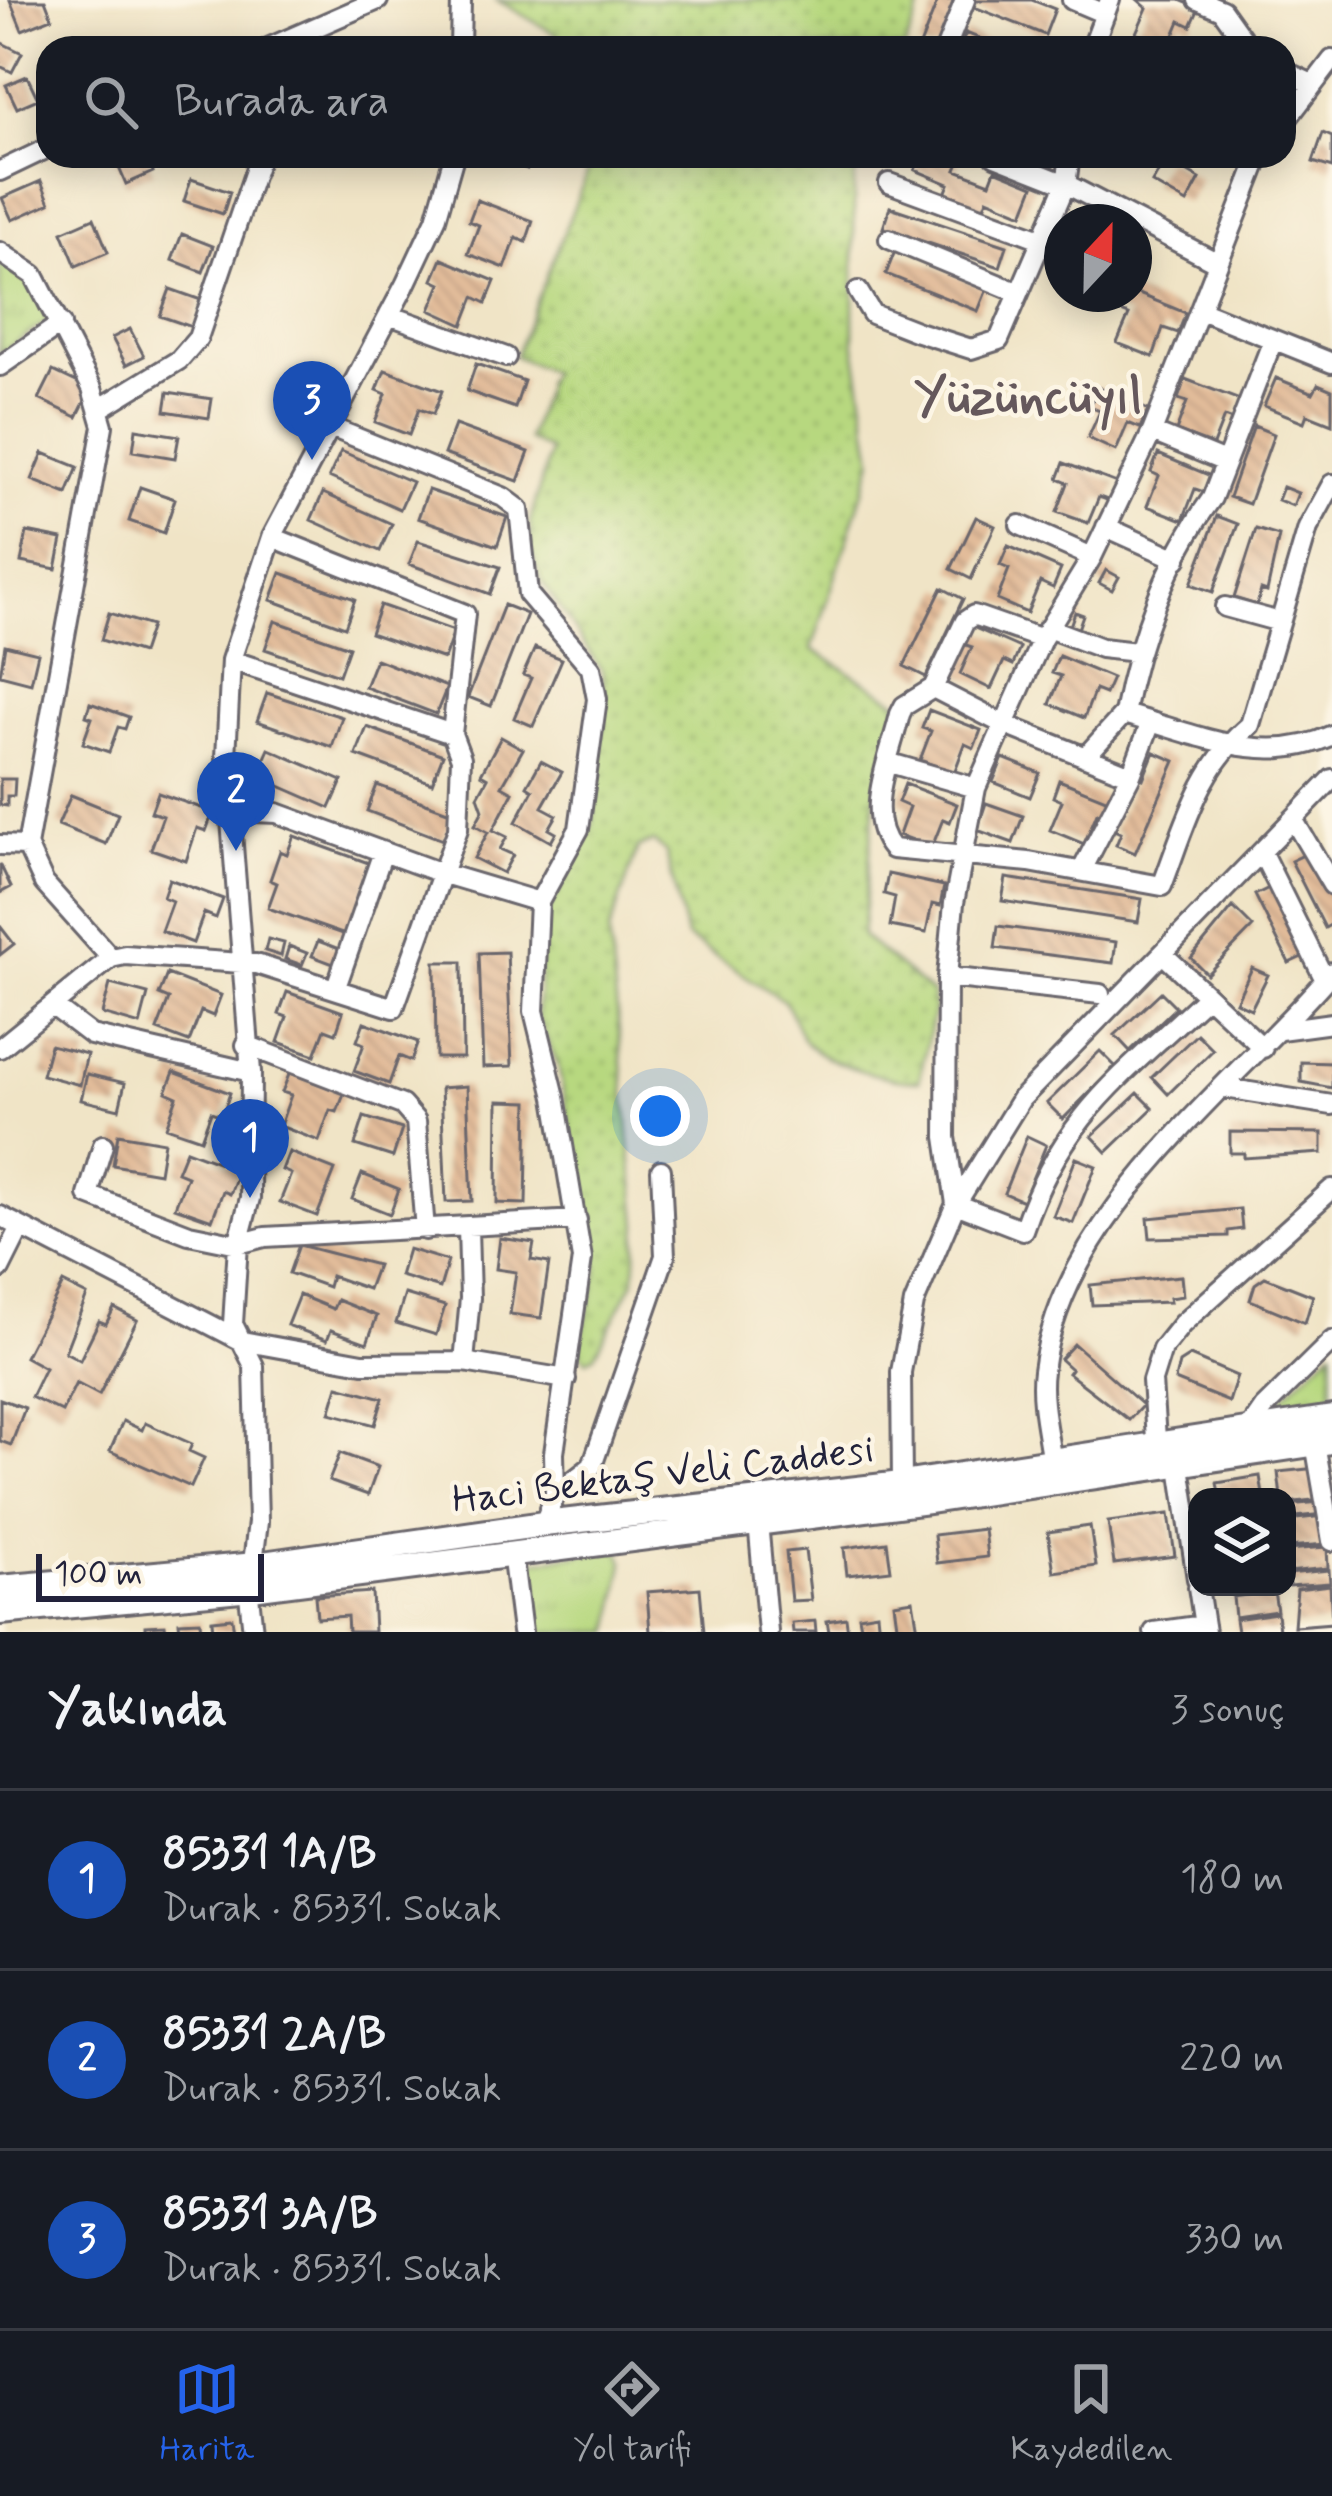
<!DOCTYPE html>
<html lang="tr">
<meta charset="utf-8">
<style>
body{margin:0;font-family:Mynerve,sans-serif;background:#20242c;color:#f1f3f6}
.controls{position:absolute;right:36px;bottom:36px;display:grid;overflow:hidden;border-radius:24px;box-shadow:0 6px 30px #0003}
.controls button{width:108px;height:108px;display:grid;place-items:center;padding:0;border:0;border-bottom:3px solid #363941;background:#171b24;color:#f1f3f6;font:60px sans-serif}
.compass{position:absolute;left:1044px;top:204px;width:108px;height:108px;border-radius:50%;background:#171b24;box-shadow:0 6px 30px #0003;rotate:22deg}
.scale{position:absolute;left:36px;bottom:30px;width:228px;box-sizing:border-box;padding-left:12px;border:6px solid #22223b;border-top:0;font-size:33px;line-height:42px;white-space:nowrap;color:#22223b;-webkit-text-stroke:9px #fcf5e5;paint-order:stroke}
.you{position:absolute;left:660px;top:1116px;width:42px;height:42px;margin:-30px;border:9px solid #fff;border-radius:50%;background:#1a73e8;box-shadow:0 0 0 18px #1a73e833}
.badge{display:grid;place-items:center;width:78px;height:78px;border-radius:50%;background:#2563eb;color:#fff;font-size:39px;font-weight:700}
.pin{position:absolute;translate:-50% -99px;filter:drop-shadow(0 3px 6px #0008)}
.pin::after{content:'';position:absolute;top:63px;width:42px;height:36px;background:inherit;clip-path:polygon(0 0,100% 0,50% 100%)}
.list{margin:0;padding:0;list-style:none}
h2{display:flex;justify-content:space-between;align-items:center;height:156px;margin:0;padding:0 48px;font-size:51px}
h2 small{font-size:39px;font-weight:400;color:#9ea1a6}
.list li{display:grid;grid-template-columns:78px 1fr auto;gap:36px;align-items:center;box-sizing:border-box;height:180px;padding:0 48px;border-top:3px solid #363941}
.list b{display:block;font-size:45px;white-space:nowrap}
.list p{margin:0;font-size:39px;white-space:nowrap;color:#9ea1a6}
.list em{font-size:39px;font-style:normal;color:#9ea1a6}
.icon{flex:none;width:66px;height:66px;fill:none;stroke:currentColor;stroke-width:2;stroke-linecap:round;stroke-linejoin:round}
.map{position:relative;flex:none;width:1332px;height:1632px;overflow:hidden}
.search{position:absolute;background:#171b24;box-shadow:0 6px 30px #0003;left:36px;right:36px;top:36px;height:132px;display:flex;align-items:center;gap:30px;box-sizing:border-box;padding:0 42px;border-radius:36px;color:#9ea1a6;font-size:45px}
.sheet{height:696px;background:#171b24}
nav{display:flex;justify-content:space-around;align-items:center;box-sizing:border-box;height:168px;border-top:3px solid #363941;background:#171b24;font-size:33px;color:#9ea1a6}
nav a{display:grid;justify-items:center;gap:6px}
nav .on{color:#2563eb}
.map>svg:first-child{display:block}
.grass{fill:url(#grass-dots);stroke:#6c7d5d;stroke-width:3}
.park{fill:url(#park-tufts);stroke:#6c7d5d;stroke-width:3}
.building{fill:url(#building-back-hatch)}
.lines{fill:none;stroke-linecap:round;stroke-linejoin:round}
.minor-casing{stroke:#6a666c;stroke-width:24}
.secondary-casing{stroke:#6a666c;stroke-width:30}
.minor{stroke:#fff;stroke-width:18}
.secondary{stroke:#fff;stroke-width:24}
.labels{text-anchor:middle;dominant-baseline:central;stroke-width:9;stroke-linejoin:round;paint-order:stroke}
.street-label{font-size:39px;fill:#22223b;stroke:#fcf5e5}
.district-label{font-size:51px;font-weight:bold;fill:#65585c;stroke:#fcf5e5}
</style>
<div class="map">
<svg width="1332" height="1632" viewBox="0 0 1332 1632">
<defs>
<pattern id="grass-dots" width="8" height="8" patternUnits="userSpaceOnUse" patternTransform="scale(3)"><rect width="8" height="8" fill="#b7d87f"/><path d="M2 2h.1M6 6h.1" fill="none" stroke="#9db96f" stroke-width="1.8" stroke-linecap="round"/></pattern>
<pattern id="park-tufts" width="24" height="20" patternUnits="userSpaceOnUse" patternTransform="scale(3)"><rect width="24" height="20" fill="#b7d87f"/><path d="M3 7l-1-3M5 7V3M7 7l1-3M15 17l-1-3M17 17v-4M19 17l1-3" fill="none" stroke="#9db96f"/></pattern>
<pattern id="building-back-hatch" width="6" height="6" patternUnits="userSpaceOnUse" patternTransform="scale(3)"><rect width="6" height="6" fill="#e2bc9a"/><path d="M-1 5l2 2M0 0l6 6M5-1l2 2" fill="none" stroke="#c2a186"/></pattern>
</defs>
<rect width="100%" height="100%" fill="#fcf5e5"/>
<filter id="ink" filterUnits="userSpaceOnUse"><feTurbulence type="fractalNoise" baseFrequency=".00833" numOctaves="2"/><feDisplacementMap in="SourceGraphic" scale="24" xChannelSelector="R" yChannelSelector="G"/><feConvolveMatrix kernelMatrix="1 2 1 2 8 2 1 2 1" color-interpolation-filters="sRGB"/></filter>
<filter id="wash" filterUnits="userSpaceOnUse"><feTurbulence type="fractalNoise" baseFrequency=".004" numOctaves="4" result="noise"/><feDisplacementMap in="SourceGraphic" scale="48" xChannelSelector="R" yChannelSelector="G"/><feGaussianBlur stdDeviation="2.7" result="paint"/><feColorMatrix in="noise" values="0 0 0 0 0 0 0 0 0 0 0 0 0 0 0 0 0 1.4 0 .05"/><feComposite in="paint" operator="in"/></filter>
<g filter="url(#wash)">
<rect width="100%" height="100%" fill="#f0e4c6"/>
<path class="grass" d="M497 0H923L905 48H563L557 35Z
M594 156H863L854 179V340L873 460 812 649 900 703 876 790 862 936 932 993 934 1009 919 1081C888 1081 831 1065 807 1044 797 1034 794 1014 784 1001L686 937 666 853 654 842 638 847 609 932 638 1223 635 1279 595 1355 587 1360 578 1352 598 1270 558 1065 537 1017 543 921 593 823 605 698 602 671 541 580 530 549V521L550 451 528 439 550 372 515 356Z"/>
<path class="park" d="M0 257 33 280 51 319 0 353Z
M1332 1350V1400L1272 1407Z
M619 1549 624 1562 611 1632H530L524 1562Z"/>
<g id="blocks">
<path class="building" d="M10 0H45L52 18 22 30Z
M938 0H959L940 48H919Z
M977 0H1032L1055 9 1045 35 974 7Z
M1138 0H1180L1199 8 1191 26 1180 21 1169 47 1136 33 1147 8Z
M966 33 1003 48H960Z
M0 42 22 53 12 72 0 66Z
M27 76 38 99 17 108 6 85Z
M1323 133 1332 137V168L1313 162Z
M114 156H147L153 172 126 184Z
M495 156H532L527 169Z
M921 156H956L961 158 956 170 990 183 995 170 1034 186 1023 214 987 199 983 210 945 194 949 184 915 170Z
M1166 159 1200 179 1187 203 1152 183Z
M191 179 230 192 223 214 184 201Z
M41 181 50 203 12 220 2 198Z
M477 200 533 221 526 242 516 238 505 268 468 254 479 225 469 221Z
M890 207 1007 246 1000 267 883 228Z
M94 218 108 252 76 266 62 232Z
M182 234 213 246 203 272 172 260Z
M895 251 987 289 978 311 886 274Z
M442 259 495 281 486 303 474 297 463 325 430 310 441 284 433 280Z
M170 289 201 300 192 327 160 316Z
M1134 292 1186 313 1178 333 1163 328 1153 357 1117 343 1129 315 1116 310 1123 294Z
M130 329 144 356 126 365 112 338Z
M476 364 524 381 515 408 467 391Z
M385 370 442 391 433 414 419 409 409 435 375 422 386 394 377 390Z
M53 371 91 389 77 417 39 399Z
M1276 378 1313 393 1318 384 1332 390V424L1307 414 1304 422 1264 406Z
M1185 379 1240 400 1232 420 1224 417 1213 445 1176 431 1187 402 1178 399Z
M1098 387 1148 410 1140 428 1128 423 1116 451 1088 438 1100 411 1090 407Z
M168 392 212 399 209 418 165 411Z
M455 425 529 452 518 481 444 454Z
M1254 426 1274 434 1249 504 1229 497Z
M136 429 179 436 175 458 133 451Z
M341 451 412 482 400 509 329 477Z
M43 453 78 467 67 494 32 480Z
M1158 454 1211 476 1204 492 1195 489 1183 520 1147 506 1159 476 1151 472Z
M1064 463 1117 483 1110 501 1099 497 1088 523 1057 512 1068 483 1058 479Z
M140 487 175 499 164 533 129 521Z
M1283 487 1298 493 1293 506 1278 500Z
M428 490 507 517 497 546 418 518Z
M323 493 392 524 380 551 311 520Z
M1217 516 1238 524 1213 592 1191 584Z
M976 517 995 526 971 579 951 569Z
M1256 529 1279 536 1267 592 1261 590 1257 605 1234 598Z
M27 532 62 539 56 569 21 562Z
M418 541 500 567 490 594 409 564Z
M1008 546 1061 569 1053 588 1040 582 1027 613 997 600 1009 569 1000 565Z
M1106 570 1119 577 1112 590 1099 583Z
M281 573 355 599 345 627 271 600Z
M942 588 963 599 926 677 904 666Z
M380 605 454 631 444 659 370 633Z
M504 605 527 614 491 706 468 697Z
M1075 612 1083 615 1078 629 1070 626Z
M109 613 151 626 142 653 101 640Z
M275 621 349 647 339 675 265 649Z
M970 626 1020 648 1013 665 1004 661 991 689 960 674 972 647 963 644Z
M5 645 38 653 31 683 0 675Z
M535 648 562 659 533 726 514 718 531 678 523 675Z
M1059 656 1112 678 1105 694 1095 690 1084 718 1050 704 1061 676 1052 673Z
M376 659 447 687 436 714 365 687Z
M267 693 342 717 332 747 257 721Z
M90 703 129 717 125 729 118 727 109 752 83 743 92 718 86 716Z
M929 710 981 730 974 748 965 744 954 773 920 760 931 731 922 728Z
M367 727 443 755 432 783 356 755Z
M501 737 523 749 502 786 513 792 493 830 507 837 500 849 513 855 503 873 474 858 488 832 475 825 483 810 478 796 488 778 481 774Z
M269 749 342 781 330 808 257 776Z
M1154 752 1175 761 1135 853 1116 845 1121 833 1114 830 1136 776 1143 779Z
M1003 758 1040 773 1030 797 993 782Z
M541 761 562 772 542 807 557 815 549 829 556 833 551 842 516 822 533 790 527 786Z
M0 779H15L14 796H7V806L0 805Z
M1059 780 1111 801 1105 816 1097 813 1084 844 1050 830 1062 801 1053 797Z
M905 784 957 804 950 822 943 819 932 847 899 835 909 807 898 802Z
M377 785 453 813 443 840 367 811Z
M158 793 213 812 206 831 197 828 186 861 151 849 163 816 151 812Z
M71 795 118 814 106 844 58 825Z
M986 803 1023 816 1013 843 977 830Z
M294 836 374 865 348 936 268 908 277 883 270 880 280 851 287 854Z
M1310 852 1332 894V924L1325 928 1291 861Z
M0 864 11 887 0 893Z
M888 874 944 886 940 906 932 904 926 933 890 926 895 897 884 894Z
M1006 878 1142 899 1138 922 1002 901Z
M169 879 223 899 216 918 204 913 193 943 161 931 172 901 163 897Z
M1273 886 1308 954 1289 963 1255 895Z
M1233 907 1253 927 1207 974 1191 958Z
M0 926 14 944 0 955Z
M998 926 1116 942 1113 963 995 948Z
M268 939 284 943 281 956 265 951Z
M318 941 342 950 336 965 312 956Z
M289 946 307 953 302 965 285 959Z
M507 952 512 1066 483 1067 479 953Z
M435 962H462L463 1058H436Z
M1252 968 1268 975 1251 1009 1236 1002Z
M167 974 221 995 213 1016 201 1011 189 1042 157 1030 169 999 159 995Z
M110 984 148 994 140 1025 102 1014Z
M287 992 343 1012 336 1033 325 1029 315 1055 278 1042 287 1017 279 1014Z
M1161 992 1176 1007 1130 1051 1115 1035Z
M364 1022 418 1042 411 1061 399 1056 389 1084 354 1071 364 1044 357 1041Z
M1197 1034 1213 1050 1168 1094 1152 1077Z
M50 1045 87 1054 80 1085 42 1075Z
M1100 1051 1115 1066 1063 1119 1047 1103Z
M1301 1062 1332 1063V1088L1301 1082Z
M174 1072 230 1093 222 1116 211 1112 201 1139 166 1127 177 1097 166 1092Z
M290 1072 345 1092 337 1112 330 1110 319 1141 280 1126 291 1095 282 1092Z
M87 1074 125 1083 119 1109 81 1100Z
M467 1086 472 1201 446 1202 441 1088Z
M1138 1093 1153 1108 1107 1152 1092 1136Z
M498 1101 528 1102 526 1204 497 1203Z
M364 1117 402 1129 393 1157 355 1145Z
M1230 1132 1322 1133V1153L1244 1158V1153H1230Z
M118 1134 164 1142 159 1173 113 1165Z
M1027 1136 1046 1145 1023 1201 1004 1193Z
M186 1150 239 1170 230 1194 223 1191 212 1220 175 1207 187 1176 177 1172Z
M289 1152 335 1170 317 1216 280 1202 291 1174 282 1170Z
M1076 1158 1096 1166 1073 1223 1053 1216Z
M362 1174 399 1189 390 1214 352 1199Z
M1240 1209 1242 1229 1228 1231V1236L1150 1238 1148 1218Z
M500 1238 534 1243 531 1260 549 1263 541 1318 510 1314 516 1272 496 1269Z
M299 1245 377 1265 368 1289 331 1276 328 1287 289 1273Z
M408 1249 448 1261 440 1288 400 1276Z
M1181 1276 1183 1296 1169 1298 1170 1302 1092 1305 1090 1285Z
M1265 1277 1313 1296 1305 1323 1250 1300 1255 1284Z
M63 1283 87 1295 65 1352 80 1360 99 1321 106 1324 114 1308 137 1320 99 1395 76 1383 62 1412 31 1397 45 1368 25 1357Z
M405 1294 445 1306 436 1335 396 1323Z
M299 1295 333 1309 337 1300 377 1316 367 1343 331 1330 327 1340 287 1325Z
M1074 1344 1143 1405 1129 1420 1068 1373 1071 1369 1060 1359Z
M1190 1356 1237 1376 1229 1402 1175 1380 1179 1363Z
M338 1386 383 1398 375 1425 330 1413Z
M0 1399 25 1408 11 1445 0 1441Z
M123 1421 142 1430 145 1423 192 1444 189 1451 204 1458 191 1487 110 1451Z
M340 1453 378 1467 368 1495 329 1481Z
M1318 1468 1321 1499 1287 1503V1497H1281L1278 1472Z
M1260 1476 1263 1495 1220 1497 1217 1483Z
M1321 1502 1323 1514 1287 1518V1505Z
M1169 1514 1175 1556 1114 1564 1108 1522Z
M1324 1516 1327 1544 1287 1547V1520Z
M1090 1526 1096 1566 1054 1572 1048 1532Z
M984 1529 987 1557 937 1563 934 1535Z
M887 1542 891 1570 847 1575 844 1548Z
M1327 1547 1328 1568 1288 1572 1287 1550Z
M805 1550 811 1600 791 1601 786 1552Z
M1329 1570 1330 1583 1289 1586 1288 1574Z
M1330 1585 1332 1623 1294 1626 1297 1589Z
M1232 1587H1264V1590L1233 1594Z
M700 1588 704 1632H650L647 1592Z
M1274 1591 1277 1611 1235 1617 1233 1597Z
M372 1592 374 1632H348L347 1616 317 1618 315 1596Z
M913 1600 918 1630 898 1632 894 1603Z
M877 1613 879 1632H862L859 1616Z
M1277 1613 1279 1631 1237 1632 1235 1619Z
M232 1618 234 1632H213L212 1620Z
M846 1618 848 1632H829L827 1621Z
M200 1621 201 1632H180L179 1622Z
M815 1621 816 1632H793L792 1623Z
M165 1625 166 1632H145V1626Z"/>
</g>
</g>
<g filter="url(#ink)">
<use href="#blocks" fill-opacity="0" stroke="#6a666c" stroke-width="3"/>
<g class="lines">
<g class="minor-casing">
<path id="minor" d="M1072 0 1105 14
M1198 0 1222 10 1249 48
M268 48 378 0
M460 48 461 0
M946 48 965 0
M1092 48 1110 0
M1284 71 1312 84
M1284 123 1332 60
M995 156 1066 184 1218 263
M0 171 48 148
M889 183 1041 239
M889 239 1017 292
M0 252 34 275 92 388 103 426 27 846 44 883 111 958
M858 291 872 314 918 332 971 349 999 340 1066 184 1070 156
M1200 310 1332 363
M389 315 506 357
M0 366 61 324
M99 409 179 360 198 338 260 156
M328 426 503 497 519 509 528 594 591 668 597 699 579 829 539 902 534 1011 555 1097 582 1259 554 1453 555 1495 544 1524
M1152 432 1225 462
M1332 484 1308 528 1250 725C1199 767 1185 826 1162 886L1029 862 892 849C862 814 891 755 900 714L904 706 933 688 1003 724 1131 775 1151 722C1210 740 1273 764 1332 735
M1020 525 1092 557
M1106 527 1177 559
M1225 607 1280 622
M1048 628 1101 648 1137 652
M231 660 452 734
M933 688 965 621 974 615 1042 639
M1151 722 1124 714C1138 639 1167 560 1212 498L1273 340
M1085 757 1124 714
M890 763 976 788
M231 811 277 813 441 873 539 902
M1293 819 1332 885
M0 845 27 846
M1262 853 1325 980
M1082 870 1131 775
M1164 955 1263 1048
M947 977 1100 994
M336 987 383 852
M1207 996C1123 1076 1062 1115 1023 1230L956 1204 946 1137 947 977 954 903 976 788 1042 639 1092 557 1152 432 1260 156
M53 1006 91 1035 251 1072
M1280 1030 1332 1023
M246 1045 402 1105 416 1121 425 1230
M0 1048 111 958 125 955 256 964 394 1008 458 829 461 758 452 734 465 614 272 537
M1225 1088 1332 1105
M103 1145 88 1195 189 1234 238 1244 265 1237 577 1220
M0 1216 242 1341 363 1363 464 1362 566 1379
M0 1269 21 1227
M464 1362 470 1298 468 1228
M1248 1431 1264 1408 1332 1341
M1315 1443 1332 1541
M1052 1463C1048 1434 1039 1399 1043 1371 1063 1212 1234 1086 1332 972
M902 1484 901 1372 914 1303 956 1204 1021 1099 1332 779
M555 1495 592 1466 665 1256 661 1170
M757 1511 768 1632
M512 1552 522 1632
M1197 1579 1181 1473 1156 1439 1152 1381 1162 1349 1182 1324 1332 1189
M1198 1587 1205 1632
M253 1632 249 1595 258 1522 254 1366 233 1324 238 1244 250 1198 251 1072 226 757 231 660 272 537 405 285 436 219 454 156
M1154 1632 1204 1625"/>
</g>
<g class="secondary-casing">
<path id="secondary" d="M0 1588 256 1565 544 1524 902 1484 1332 1418
M0 1612 251 1588 928 1501 1332 1441"/>
</g>
<use href="#minor" class="minor"/>
<use href="#secondary" class="secondary"/>
</g>
</g>
<g class="labels">
<g class="street-label">
<text transform="translate(663 1476) rotate(-7)">Haci Bektaş Veli Caddesi</text>
</g>
<g class="district-label">
<text x="1028" y="399">Yüzüncüyıl</text>
</g>
</g>
</svg>
<div class="controls">
<button><svg class="icon" aria-label="layers" viewBox="0 0 24 24"><path d="M12 4l9 5-9 5-9-5zM3 14l9 5 9-5"/></svg></button>
</div>
<svg class="compass" viewBox="-18 -18 36 36"><path d="M0-13l5 13h-10z" fill="#e53935"/><path d="M0 13l5-13h-10z" fill="#9ea1a6"/></svg>
<div class="scale">100 m</div>
<div class="you"></div>
<div class="pin badge" style="left:250px;top:1198px;background:#1a4fb4">1</div>
<div class="pin badge" style="left:236px;top:851px;background:#1a4fb4">2</div>
<div class="pin badge" style="left:312px;top:460px;background:#1a4fb4">3</div>
<div class="search"><svg class="icon" aria-label="search" viewBox="0 0 24 24"><circle cx="10" cy="10" r="6"/><path d="M15 15l6 6"/></svg>Burada ara</div>
</div>
<section class="sheet">
<h2>Yakında<small>3 sonuç</small></h2>
<ul class="list">
<li><span class="badge" style="background:#1a4fb4">1</span><div><b>85331 1A/B</b><p>Durak · 85331. Sokak</p></div><em>180 m</em></li>
<li><span class="badge" style="background:#1a4fb4">2</span><div><b>85331 2A/B</b><p>Durak · 85331. Sokak</p></div><em>220 m</em></li>
<li><span class="badge" style="background:#1a4fb4">3</span><div><b>85331 3A/B</b><p>Durak · 85331. Sokak</p></div><em>330 m</em></li>
</ul>
</section>
<nav>
<a class="on"><svg class="icon" aria-label="map" viewBox="0 0 24 24"><path d="M3 6l6-2 6 2 6-2v14l-6 2-6-2-6 2zM9 4v14M15 6v14"/></svg>Harita</a>
<a><svg class="icon" aria-label="directions" viewBox="0 0 24 24"><path d="M12 3l9 9-9 9-9-9zM9 14v-3h6M13 9l2 2-2 2"/></svg>Yol tarifi</a>
<a><svg class="icon" aria-label="saved" viewBox="0 0 24 24"><path d="M7 4h10v16l-5-4-5 4z"/></svg>Kaydedilen</a>
</nav>
